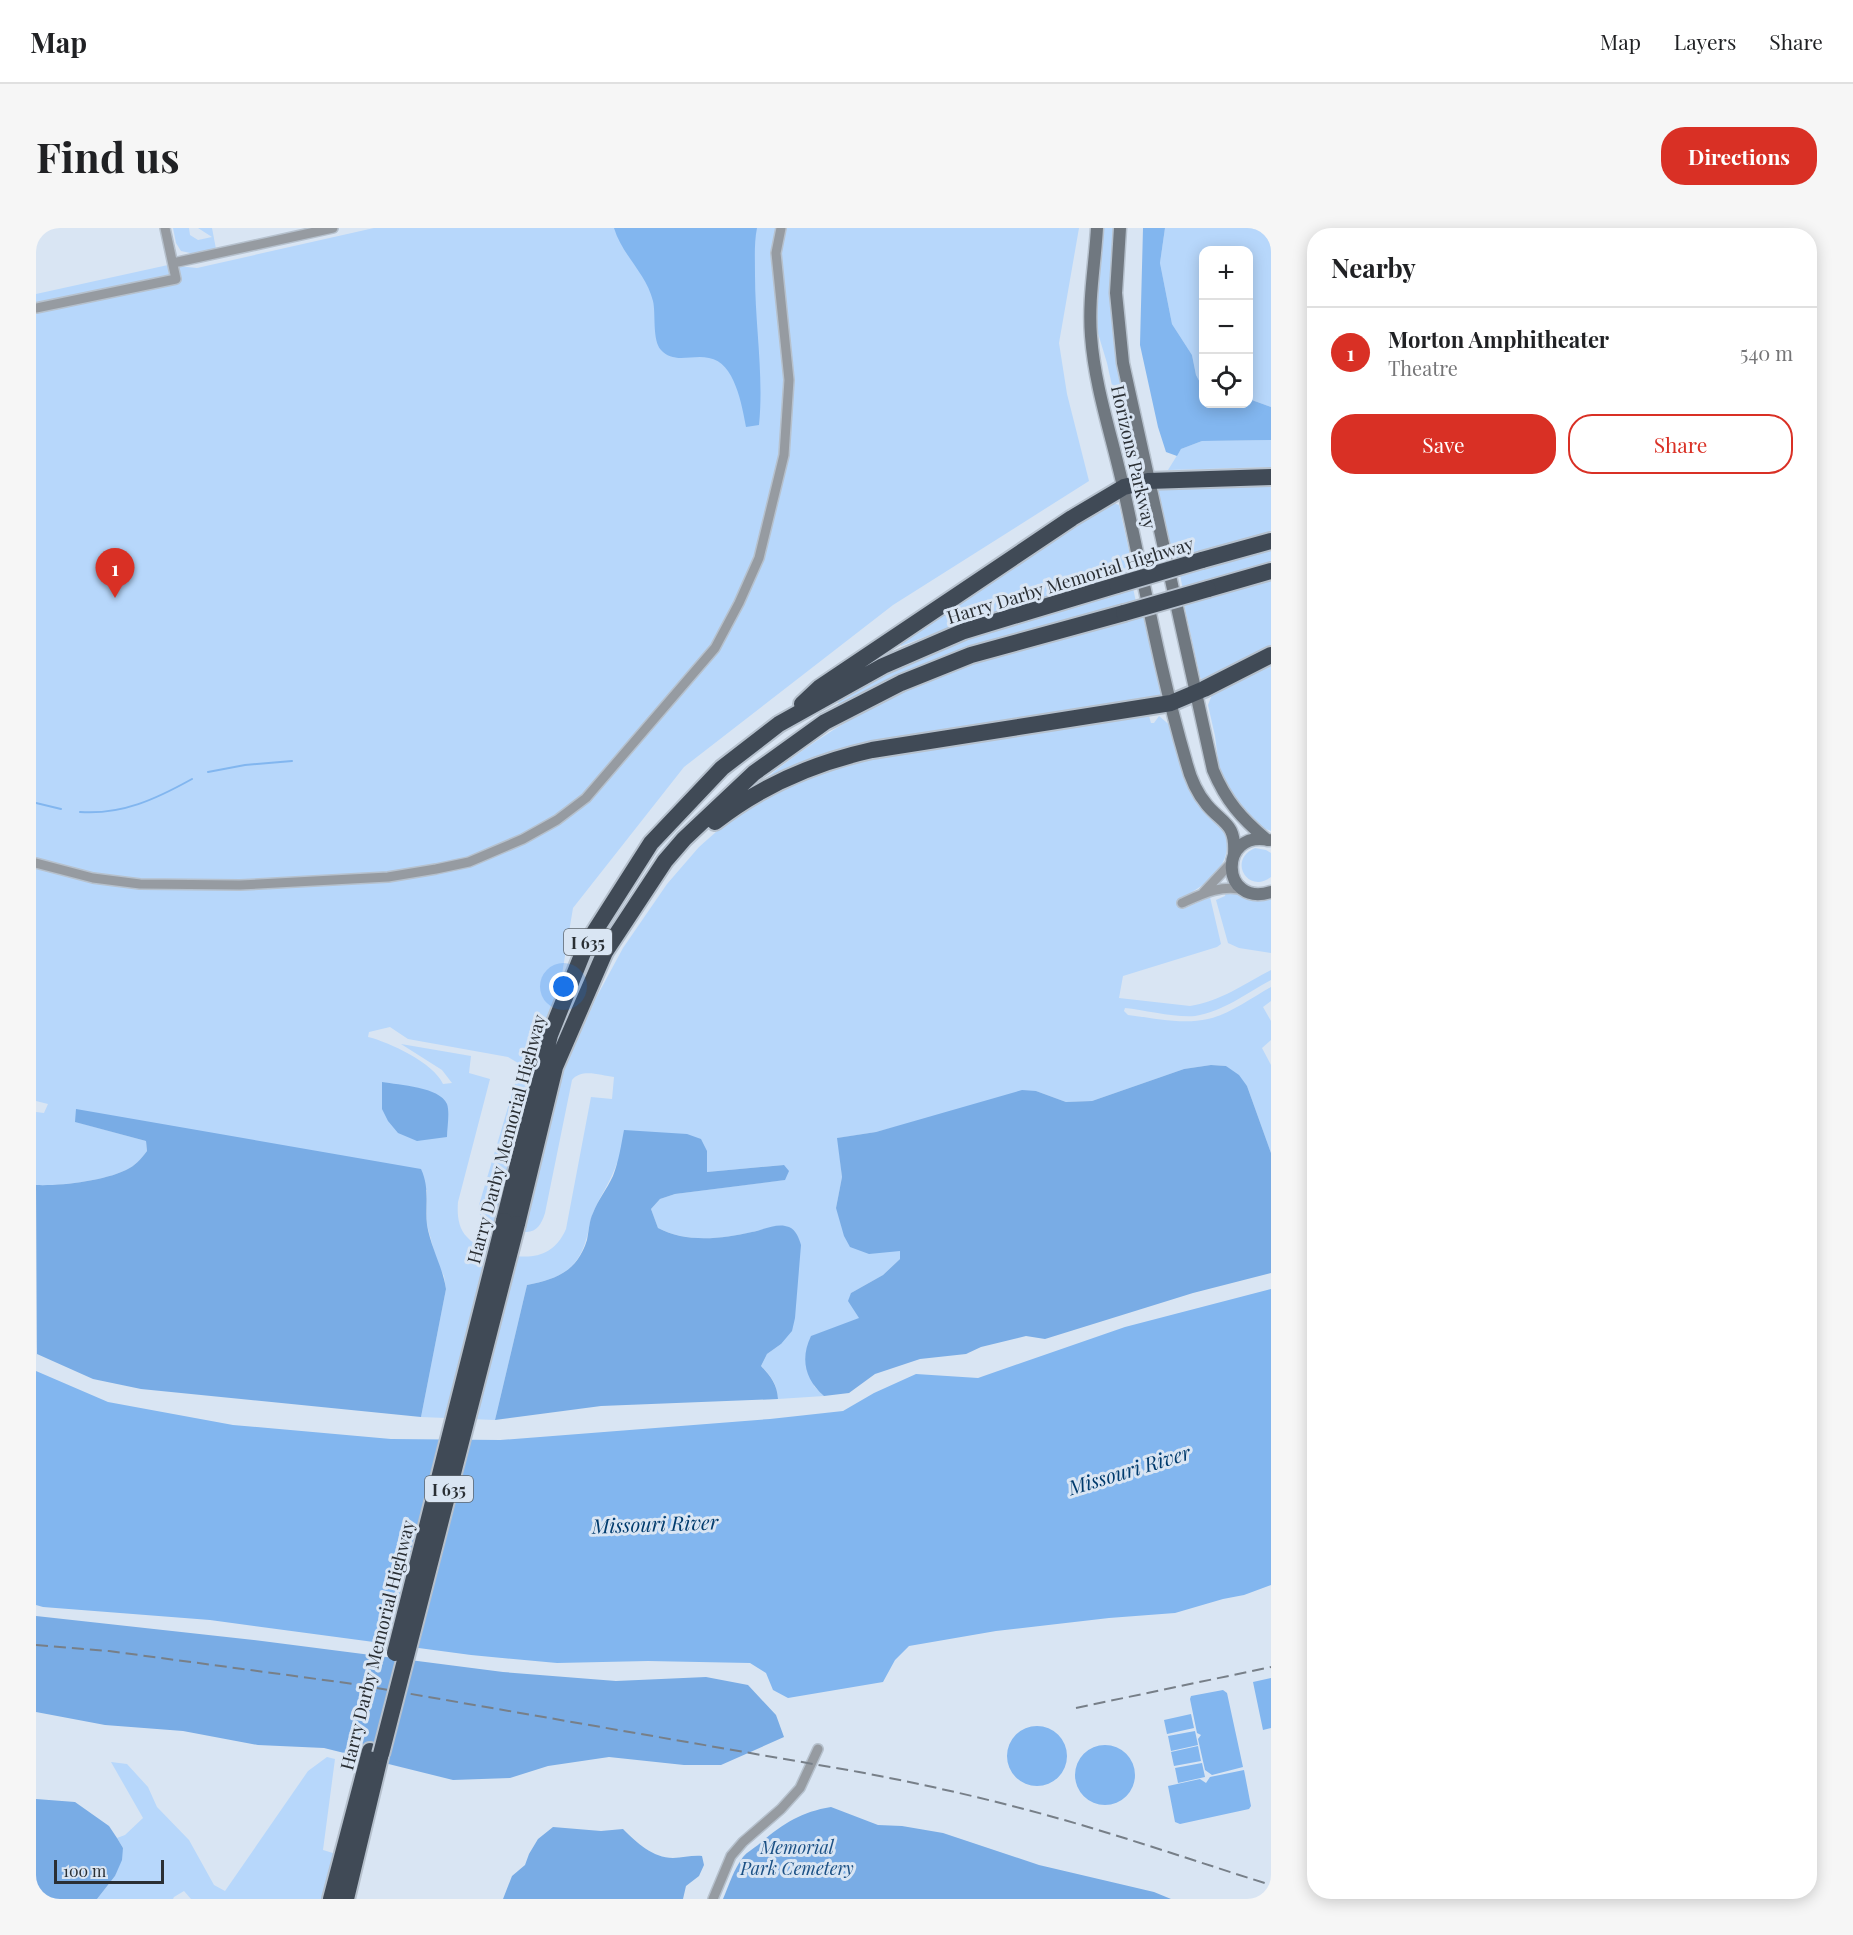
<!DOCTYPE html>
<meta charset="utf-8">
<style>
body{margin:0;font-family:"Playfair Display",serif;background:#f6f6f6;color:#202124}
.controls{position:absolute;right:18px;top:18px;display:grid;overflow:hidden;border-radius:12px;box-shadow:0 3px 15px #0003}
.controls button{width:54px;height:54px;display:grid;place-items:center;padding:0;border:0;border-bottom:2px solid #e0e0e0;background:#fff;color:#202124;font:30px sans-serif}
.scale{position:absolute;left:18px;bottom:15px;width:110px;box-sizing:border-box;padding-left:6px;border:3px solid #2a2f34;border-top:0;font-size:16px;line-height:21px;white-space:nowrap;color:#2a2f34;-webkit-text-stroke:4px #d9e5f3;paint-order:stroke}
.you{position:absolute;left:528px;top:759px;width:21px;height:21px;margin:-15px;border:4px solid #fff;border-radius:50%;background:#1a73e8;box-shadow:0 0 0 9px #1a73e833}
.badge{display:grid;place-items:center;width:39px;height:39px;border-radius:50%;background:#d93025;color:#fff;font-size:20px;font-weight:700}
.pin{position:absolute;translate:-50% -50px;filter:drop-shadow(0 2px 3px #0008)}
.pin::after{content:'';position:absolute;top:32px;width:21px;height:18px;background:inherit;clip-path:polygon(0 0,100% 0,50% 100%)}
.list{margin:0;padding:0;list-style:none}
h2{display:flex;justify-content:space-between;align-items:center;height:78px;margin:0;padding:0 24px;font-size:26px}
h2 small{font-size:20px;font-weight:400;color:#757577}
.list li{display:grid;grid-template-columns:39px 1fr auto;gap:18px;align-items:center;box-sizing:border-box;height:90px;padding:0 24px;border-top:2px solid #e0e0e0}
.list b{display:block;font-size:22px;white-space:nowrap}
.list p{margin:0;font-size:20px;white-space:nowrap;color:#757577}
.list em{font-size:20px;font-style:normal;color:#757577}
.actions{display:flex;gap:12px;padding:18px 24px}
.actions a{flex:1;padding:14px 0;border:2px solid #d93025;border-radius:24px;text-align:center;font-size:21px;color:#d93025}
.actions .main{background:#d93025;color:#fff}
.icon{flex:none;width:33px;height:33px;fill:none;stroke:currentColor;stroke-width:2;stroke-linecap:round;stroke-linejoin:round}
.map{position:relative;flex:none;width:1235px;height:1671px;overflow:hidden;border-radius:24px}
header{display:flex;align-items:center;gap:36px;box-sizing:border-box;height:84px;padding:0 30px;background:#fff;border-bottom:2px solid #e0e0e0}
header strong{font-size:28px}
nav{display:flex;gap:33px;margin-inline-start:auto;font-size:21px}
.intro{display:flex;align-items:center;justify-content:space-between;box-sizing:border-box;height:144px;padding:0 36px}
h1{margin:0;font-size:42px}
.button{padding:15px 27px;border-radius:24px;background:#d93025;color:#fff;font-size:21px;font-weight:700}
main{display:flex;gap:36px;padding:0 36px}
aside{flex:1;background:#fff;border-radius:24px;box-shadow:0 3px 15px #0003}
.map>svg:first-child{display:block}
.green{fill:#b7d7fb}
.forest{fill:#79ace5}
.water{fill:#82b6ef}
.lines{fill:none;stroke-linecap:round;stroke-linejoin:round}
.stream{stroke:#82b6ef;stroke-width:2}
.street-casing{stroke:#b6c1cd;stroke-width:12}
.secondary-casing{stroke:#b6c1cd;stroke-width:15}
.highway-casing{stroke:#b6c1cd;stroke-width:20}
.street{stroke:#969ba1;stroke-width:9}
.secondary{stroke:#707880;stroke-width:12}
.highway{stroke:#404a56;stroke-width:16}
.rail{stroke:#777f88;stroke-width:2;stroke-dasharray:12 6;stroke-linecap:butt}
.highway-bridge-casing{stroke:#b6c1cd;stroke-width:20;stroke-linecap:butt}
.highway-bridge{stroke:#404a56;stroke-width:16}
.labels{text-anchor:middle;dominant-baseline:central;stroke-width:6;stroke-linejoin:round;paint-order:stroke}
.shield{fill:#d9e5f3;stroke:#5e666d;stroke-width:1.5}
.shield-label{font-size:16px;font-weight:bold;fill:#2a2f34}
.street-label{font-size:18px;fill:#2a2f34;stroke:#d9e5f3}
.park-label{font-size:18px;font-style:italic;fill:#1c5185;stroke:#d9e5f3}
.water-label{font-size:20px;font-style:italic;fill:#003b6d;stroke:#d9e5f3}
</style>
<header>
<strong>Map</strong>
<nav><a>Map</a><a>Layers</a><a>Share</a></nav>
</header>
<div class="intro"><h1>Find us</h1><a class="button">Directions</a></div>
<main>
<div class="map">
<svg width="1235" height="1671" viewBox="0 0 1235 1671">
<rect width="100%" height="100%" fill="#d9e5f3"/>
<path class="green" d="M137 0H153L154 7 162 12 176 9 162 0H176L180 21 159 26 145 23 140 15Z
M338 0H1043L1023 115 1031 166 1053 253 857 377 648 539 537 680 524 758 497 831 459 996C447 994 442 989 443 977L483 842 482 835 472 829 372 811 354 799 333 804 332 809C353 814 398 835 407 856L416 855 406 842 365 816 435 828 433 845 454 851 422 974C421 986 422 1000 431 1009 439 1018 452 1022 464 1025 492 1032 517 1031 530 1001L555 869 576 871 578 849C564 847 545 840 536 852L509 985C505 998 499 1007 484 1003L525 849 560 770 587 720 631 656 663 619 689 596 751 556 813 534 1113 488 1115 495H1118L1123 488 1136 499 1151 550 1188 601C1201 636 1170 658 1143 671L1147 681 1174 669 1185 716 1181 719 1087 748 1083 770 1154 778C1183 774 1210 755 1235 742V752C1211 765 1186 784 1159 788 1141 790 1108 782 1089 780L1088 783 1092 787C1118 790 1146 797 1172 791 1194 786 1215 770 1235 759V773L1227 779 1235 793V812L1226 820 1235 837V925L1211 858 1190 838 1175 837 1148 841 1056 873 1030 874 1000 863 840 904 802 910 806 949 800 980 865 1023 864 1031 847 1047 815 1065 824 1090 778 1158 788 1168 742 1171C741 1156 736 1149 725 1138L731 1126 745 1116 741 998C703 1008 658 1019 622 1000L615 981 624 971 639 966 748 952 747 937 671 944V923L581 935C575 953 564 968 557 985 553 994 553 1004 550 1012 541 1044 520 1051 491 1057L459 1192 385 1189 410 1061 408 1048 402 1037 391 997V962L40 894 110 913 111 923C105 931 99 938 90 942 67 953 25 958 0 957V884L8 885 12 876 0 873V66L132 37 161 40Z
M1064 0H1078C1075 42 1073 83 1079 124 1082 153 1090 181 1097 210L1088 212 1071 135 1061 102 1060 70Z
M1129 0H1235V179L1213 171 1212 22H1168L1167 160 1160 147 1156 127 1136 96 1124 35Z
M1235 212V239L1132 242 1145 221 1166 213Z
M1235 255V305L1137 333 1121 263 1122 260Z
M1075 274 1083 277 1098 345 925 395 865 418 864 415Z
M1235 321V336L1147 362 1144 347Z
M1235 351V420L1167 453 1164 449 1148 376Z
M1097 360 1100 374 805 477 802 475V468L906 416Z
M1107 388 1125 466 1119 471 730 553 729 551C777 512 828 481 884 456 955 425 1032 408 1107 388Z
M1235 435V603L1224 599 1204 581 1184 548 1179 508 1172 477 1177 464Z
M1219 620 1230 622 1235 625V649C1212 667 1191 632 1219 620Z
M1197 663 1217 670 1235 669V725L1203 720 1192 715 1180 672 1189 668 1190 664Z
M291 1529 299 1531 287 1622 300 1626 287 1671H155L148 1663 138 1669 137 1671H61L79 1648 87 1620 81 1610 89 1607 107 1590 75 1534 91 1536 112 1559 121 1579 153 1612 178 1657 189 1663 272 1543Z"/>
<path class="forest" d="M1175 837 1190 838 1203 847 1211 858 1235 925V1045L1157 1065 1009 1111 990 1108 945 1119 930 1126 884 1131 839 1146 813 1165 788 1168C769 1151 764 1131 775 1108L823 1090 812 1073 815 1065 847 1047 864 1031V1023L833 1026 814 1019 808 1008 800 980 806 949 801 910 840 904 986 862 1000 863 1030 874 1056 873 1148 841Z
M346 854C363 857 404 859 411 876 414 885 411 900 411 909L381 913 362 905 352 893 346 881Z
M40 881 385 941C394 960 389 978 391 997 395 1020 407 1040 410 1061L385 1189 105 1161 57 1151 1 1126 0 957C25 958 67 953 90 942 99 938 105 931 111 923L110 913 39 894Z
M588 902 651 906 665 911 671 923V944L748 937 753 943 749 952 639 966 624 971 615 981 622 1000C650 1015 685 1011 716 1004 727 1002 742 994 753 999 760 1002 763 1010 765 1017L759 1090 756 1103 745 1116 731 1126 725 1138C735 1149 741 1156 742 1171L565 1178 459 1192 491 1057C520 1051 541 1044 551 1012 553 1003 553 993 557 985 562 972 571 961 577 948 583 933 585 917 588 902Z
M0 1388 226 1413 467 1444 580 1453 670 1449 712 1457 740 1487 748 1509 685 1537H648L573 1529 512 1538 474 1550 417 1552 288 1520 222 1517 147 1503 69 1497 0 1484Z
M0 1571 39 1574 73 1598 81 1610 87 1620 86 1632 79 1648 61 1671H0Z
M795 1579 842 1597 866 1598 907 1605 1003 1637 1118 1664 1135 1671H687C693 1657 698 1641 707 1629 711 1624 717 1621 722 1617 745 1597 764 1584 795 1579Z
M517 1599 565 1603 587 1601C600 1614 617 1630 637 1630 647 1630 656 1627 666 1628L668 1637 663 1648 650 1658 647 1671H467L476 1648 489 1637 493 1626 502 1611Z"/>
<path class="water" d="M578 0H721C718 15 719 31 719 47 719 97 728 147 723 197L710 199C706 178 699 134 673 130 664 128 654 130 645 130 638 130 630 128 625 122 616 112 620 86 617 73 610 45 586 27 578 0Z
M1107 0H1129L1124 35 1136 96 1156 127 1160 147 1167 160 1168 176H1212L1213 171 1235 179V212L1166 213 1145 221 1141 228 1130 224 1122 199 1104 117Z
M1235 1061V1357L1208 1367 1187 1371 1139 1385 1073 1390 960 1403 873 1418 859 1432 847 1454 752 1470 737 1462 730 1445 714 1435 612 1433 521 1435 435 1427 174 1392 7 1379 0 1377V1143L72 1174 197 1197 355 1211 464 1212 734 1191 807 1183 838 1165 880 1146 942 1150 1089 1099Z
M1235 1450V1500L1227 1502 1217 1454Z
M1187 1462 1191 1465 1207 1539 1176 1547 1169 1542 1162 1511 1165 1507 1161 1505 1154 1471 1155 1468Z
M1155 1486 1158 1500 1131 1506 1128 1492Z
M971 1528a30 30 0 1 1 60 0a30 30 0 1 1-60 0Z
M1159 1503 1162 1517 1135 1523 1132 1508Z
M1039 1547a30 30 0 1 1 60 0a30 30 0 1 1-60 0Z
M1162 1518 1165 1533 1138 1538 1135 1524Z
M1166 1535 1169 1549 1142 1555 1139 1540Z
M1208 1542 1215 1578 1213 1581 1144 1596 1139 1594 1132 1558 1164 1551 1170 1555 1174 1549Z"/>
<g class="lines">
<path class="stream" d="M172 544 209 537 256 533
M0 575 25 581
M44 584C86 587 120 571 156 551"/>
<g class="street-casing">
<path id="street" d="M137 35 297 0
M0 80 140 51 129 0
M0 635 57 650 104 656 204 657 352 649 400 641 433 634 487 611 521 592 550 570 679 420 703 375 723 330 748 227 753 152 740 25 745 0
M1167 665 1195 635
M1146 675C1166 666 1186 656 1208 662
M677 1671 695 1628 707 1614 745 1581 764 1560 782 1521"/>
</g>
<g class="secondary-casing">
<path id="secondary" d="M1061 0C1059 36 1052 72 1055 108 1059 162 1077 211 1088 263 1108 353 1124 444 1150 533 1154 549 1160 564 1171 577 1187 596 1200 595 1198 626
M1084 0 1080 65 1087 135 1177 542C1190 573 1205 590 1231 612
M1233 612C1182 601 1184 680 1235 664"/>
</g>
<g class="highway-casing">
<path id="highway" d="M1166 332 1235 313
M1172 361 1235 343
M766 476 783 460 1036 290 1088 259 1112 253 1235 249
M679 594C726 557 778 535 836 522L1135 475 1168 461 1235 427
M468 993 514 807 550 717 615 615 686 540 743 496 847 438 928 403 1081 357
M481 996 519 839 569 724 629 633 648 611 718 545 789 494 865 455 935 427 1088 385
M295 1671 334 1523
M310 1671 344 1529"/>
</g>
<use href="#street" class="street"/>
<use href="#secondary" class="secondary"/>
<use href="#highway" class="highway"/>
<path class="rail" d="M0 1417 73 1423 318 1456 823 1544C897 1558 970 1575 1042 1596 1107 1615 1171 1637 1235 1657
M1040 1480 1235 1439"/>
<g class="highway-bridge-casing">
<path id="highway-bridge" d="M1081 357 1166 332
M1088 385 1172 361
M359 1425 468 993
M345 1526 481 996"/>
</g>
<use href="#highway-bridge" class="highway-bridge"/>
</g>
<g class="labels">
<g class="shield">
<rect x="528" y="701" width="48" height="26" rx="4.5"/>
<rect x="389" y="1248" width="48" height="26" rx="4.5"/>
</g>
<g class="shield-label">
<text x="552" y="714">I 635</text>
<text x="413" y="1261">I 635</text>
</g>
<g class="street-label">
<text transform="translate(1098 229) rotate(77)">Horizons Parkway</text>
<text transform="translate(1034 352) rotate(-17)">Harry Darby Memorial Highway</text>
<text transform="translate(470 911) rotate(-75)">Harry Darby Memorial Highway</text>
<text transform="translate(341 1417) rotate(-76)">Harry Darby Memorial Highway</text>
</g>
<g class="park-label">
<text x="761" y="1619">Memorial<tspan x="761" dy="21">Park Cemetery</tspan></text>
</g>
<g class="water-label">
<text transform="translate(1093 1241) rotate(-17)">Missouri River</text>
<text transform="translate(619 1295) rotate(-2)">Missouri River</text>
</g>
</g>
</svg>
<div class="controls">
<button>+</button>
<button>−</button>
<button><svg class="icon" aria-label="locate" viewBox="0 0 24 24"><circle cx="12" cy="12" r="6"/><path d="M12 2v4M12 18v4M2 12h4M18 12h4"/></svg></button>
</div>
<div class="scale">100 m</div>
<div class="you"></div>
<div class="pin badge" style="left:79px;top:370px">1</div>
</div>
<aside>
<h2>Nearby<small></small></h2>
<ul class="list">
<li><span class="badge">1</span><div><b>Morton Amphitheater</b><p>Theatre</p></div><em>540 m</em></li>
</ul>
<div class="actions"><a class="main">Save</a><a>Share</a></div>
</aside>
</main>
